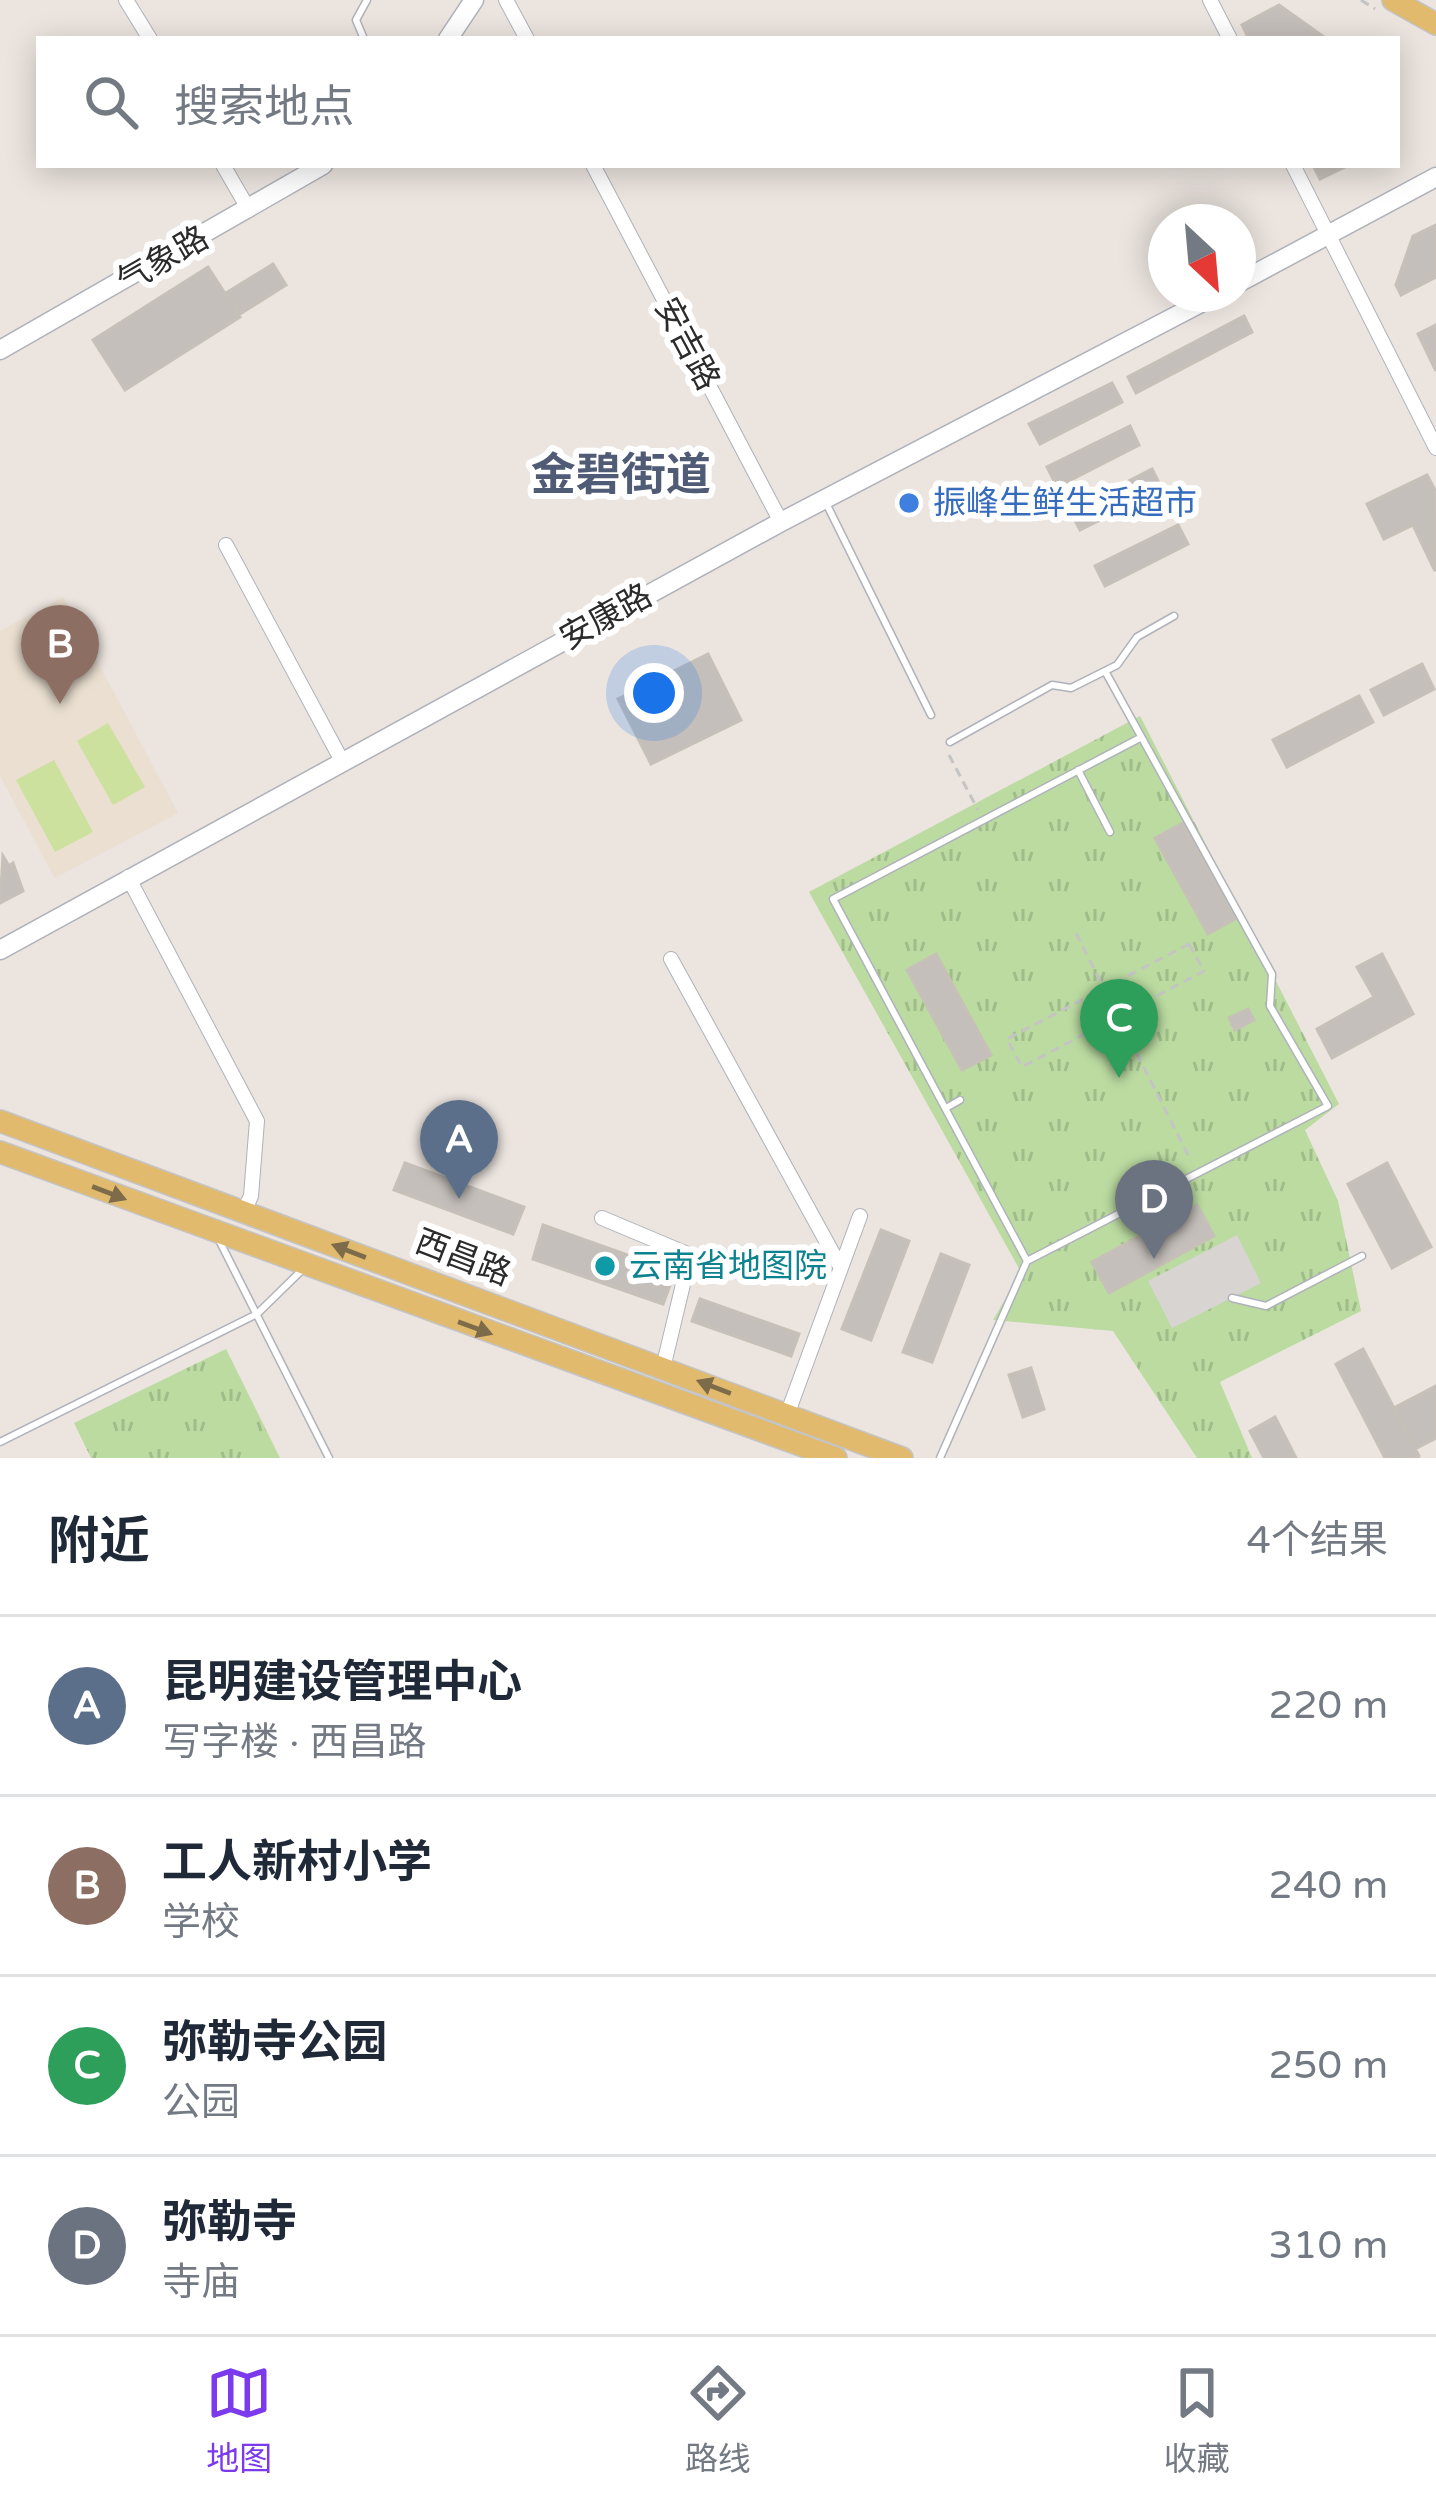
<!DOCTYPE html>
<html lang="zh">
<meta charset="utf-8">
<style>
body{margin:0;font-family:"Varela Round","Noto Sans SC",sans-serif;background:#f6f6f7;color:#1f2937}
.compass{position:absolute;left:1148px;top:204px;width:108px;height:108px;border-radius:50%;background:#fff;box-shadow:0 6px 30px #0003;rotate:154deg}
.you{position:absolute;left:654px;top:693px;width:42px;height:42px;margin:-30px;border:9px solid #fff;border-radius:50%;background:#1a73e8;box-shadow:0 0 0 18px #1a73e833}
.badge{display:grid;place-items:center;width:78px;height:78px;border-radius:50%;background:#7c3aed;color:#fff;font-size:39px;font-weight:700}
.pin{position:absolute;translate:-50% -99px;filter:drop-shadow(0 3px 6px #0008)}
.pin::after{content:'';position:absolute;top:63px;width:42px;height:36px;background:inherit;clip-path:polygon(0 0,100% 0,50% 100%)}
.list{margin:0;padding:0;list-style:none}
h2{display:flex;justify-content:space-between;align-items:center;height:156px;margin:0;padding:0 48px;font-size:51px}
h2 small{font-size:39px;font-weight:400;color:#747a83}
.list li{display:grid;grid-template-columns:78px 1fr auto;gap:36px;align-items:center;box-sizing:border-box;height:180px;padding:0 48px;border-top:3px solid #e0e1e3}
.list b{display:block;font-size:45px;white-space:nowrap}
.list p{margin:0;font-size:39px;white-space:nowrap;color:#747a83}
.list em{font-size:39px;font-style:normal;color:#747a83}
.icon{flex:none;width:66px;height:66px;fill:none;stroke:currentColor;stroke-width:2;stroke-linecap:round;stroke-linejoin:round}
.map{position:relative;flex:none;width:1436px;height:1458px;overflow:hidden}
.search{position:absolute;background:#fff;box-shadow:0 6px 30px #0003;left:36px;right:36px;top:36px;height:132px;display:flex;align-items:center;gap:30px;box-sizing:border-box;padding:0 42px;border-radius:0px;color:#747a83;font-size:45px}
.sheet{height:876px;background:#fff}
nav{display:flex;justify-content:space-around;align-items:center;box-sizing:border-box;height:168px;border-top:3px solid #e0e1e3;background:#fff;font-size:33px;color:#747a83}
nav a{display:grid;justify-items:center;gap:6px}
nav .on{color:#7c3aed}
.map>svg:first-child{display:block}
.education{fill:#eadfd0}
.grass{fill:url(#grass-tufts)}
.pitch{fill:#cce19e}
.plaza{fill:#d8d4d1}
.building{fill:#c4bfba;stroke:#c6c0b8;stroke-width:3}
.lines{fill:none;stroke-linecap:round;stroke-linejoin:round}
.lane-casing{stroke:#afb2ba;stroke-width:9}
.street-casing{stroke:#afb2ba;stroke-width:16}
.secondary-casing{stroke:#afb2ba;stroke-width:21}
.primary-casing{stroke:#c4c4c4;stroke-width:24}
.path{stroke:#c4c4c4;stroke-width:3;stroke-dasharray:9 6;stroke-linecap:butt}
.lane{stroke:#fff;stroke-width:6}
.street{stroke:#fff;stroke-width:14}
.secondary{stroke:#fff;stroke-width:18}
.primary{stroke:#e1ba6e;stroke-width:21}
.oneway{fill:#7d6b49}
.shop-dot{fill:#3f7fe0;stroke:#fff;stroke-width:4.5}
.culture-dot{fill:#0f9aa8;stroke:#fff;stroke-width:4.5}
.labels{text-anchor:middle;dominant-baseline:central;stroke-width:12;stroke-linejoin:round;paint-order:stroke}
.street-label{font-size:33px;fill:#2b2b2b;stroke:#fff}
.shop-label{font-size:33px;fill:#366cbe;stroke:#fff;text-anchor:start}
.culture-label{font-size:33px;fill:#0d838f;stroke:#fff;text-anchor:start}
.district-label{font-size:45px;font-weight:bold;fill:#505b76;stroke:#fff}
</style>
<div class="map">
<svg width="1436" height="1458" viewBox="0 0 1436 1458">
<defs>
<pattern id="grass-tufts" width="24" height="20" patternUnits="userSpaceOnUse" patternTransform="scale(3)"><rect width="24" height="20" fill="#bbdba1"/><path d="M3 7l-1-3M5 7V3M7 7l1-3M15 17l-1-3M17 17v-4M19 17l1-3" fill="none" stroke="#a1bc8b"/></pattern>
</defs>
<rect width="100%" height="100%" fill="#ebe4df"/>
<path class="education" d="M63 597 178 813 55 878 0 776V631Z"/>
<path class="grass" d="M1140 716 1339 1104 1305 1130 1338 1201 1361 1311 1220 1382 1252 1458H1197L1113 1331 993 1320 1021 1272 809 892Z
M226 1349 280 1458H91L74 1423Z"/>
<path class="pitch" d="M108 723 145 787 113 805 77 741Z
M54 760 93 832 55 852 16 780Z"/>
<path class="plaza" d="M1237 1235 1261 1283 1172 1328 1148 1281Z"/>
<path class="building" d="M1279 5 1324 37 1325 39H1249L1242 25Z
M1313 165H1349L1320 179Z
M1436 225V277L1401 295 1396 285 1413 236Z
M273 264 286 285 240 314 226 293Z
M208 267 240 317 125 390 93 340Z
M1244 316 1252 332 1136 393 1128 377Z
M1436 325V371L1418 334Z
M1112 383 1122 402 1040 444 1029 424Z
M1130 426 1139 445 1057 487 1047 467Z
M1152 469 1162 489 1080 530 1070 511Z
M1427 475 1436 492 1435 571 1413 525 1384 539 1367 504Z
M1178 525 1188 544 1105 586 1095 566Z
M708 654 741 720 651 764 618 699Z
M1422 664 1434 689 1384 715 1371 690Z
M1359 696 1373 722 1287 767 1273 740Z
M1183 823 1235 919 1208 934 1155 838Z
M3 856 9 866 13 863 23 891 0 903Z
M936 954 991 1055 962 1070 907 970Z
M1382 954 1413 1014 1332 1058 1317 1029 1374 997 1357 967Z
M1248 1009 1254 1020 1235 1030 1229 1018Z
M405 1163 524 1207 513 1234 394 1190Z
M1387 1163 1431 1247 1392 1268 1348 1184Z
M1197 1205 1214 1236 1109 1293 1092 1262Z
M543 1225 675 1272 663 1304 533 1259Z
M881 1230 909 1241 871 1340 842 1329Z
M941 1254 969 1265 932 1362 903 1352Z
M700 1299 799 1334 791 1356 692 1321Z
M1363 1349 1419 1456 1416 1458H1385L1336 1364Z
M1031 1368 1044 1409 1023 1417 1009 1375Z
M1436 1386V1438L1415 1449 1394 1408Z
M1275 1417 1296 1458H1264L1250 1431Z"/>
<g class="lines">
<g class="lane-casing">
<path id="lane" d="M364 39 356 20 367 0
M826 503 931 715
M950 742 1052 685 1071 688 1117 665 1137 637 1174 616
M1078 770 1110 832
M946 1108 960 1100
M220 1242 329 1458
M1027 1261 833 899 1138 739
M1232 1298 1266 1306 1362 1256
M0 1442 257 1314 302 1270
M940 1458 1027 1261 1328 1106 1270 1006 1272 974 1105 671"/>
</g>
<g class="street-casing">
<path id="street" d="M126 0 150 39
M506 0 527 39
M1210 0 1230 39
M223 165 249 210
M593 165 781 522
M1293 165 1436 448
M226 545 342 761
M128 877 257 1121 251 1196 244 1211
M671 959 841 1268
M602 1218 690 1255 663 1368
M787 1415 860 1216"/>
</g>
<g class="secondary-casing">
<path id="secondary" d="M448 39 474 0
M1238 283 1436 177
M0 350 323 165
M0 950 781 522 1218 294"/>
</g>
<g class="primary-casing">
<path id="primary" d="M1393 0 1436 24
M0 1121 902 1458
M0 1152 836 1458"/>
</g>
<path class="path" d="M1361 0 1375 9
M949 755 978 810
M1076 933 1191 1161
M1189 944 1204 971 1022 1067 1007 1039Z"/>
<use href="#lane" class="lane"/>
<use href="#street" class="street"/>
<use href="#secondary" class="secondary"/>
<use href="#primary" class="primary"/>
</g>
<defs><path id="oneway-solid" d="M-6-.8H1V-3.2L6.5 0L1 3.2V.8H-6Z" transform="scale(3)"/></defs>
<g class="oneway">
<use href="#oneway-solid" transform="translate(109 1193) rotate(21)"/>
<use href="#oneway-solid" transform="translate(349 1251) rotate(-159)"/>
<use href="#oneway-solid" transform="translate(475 1328) rotate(20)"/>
<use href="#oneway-solid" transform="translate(714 1387) rotate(-159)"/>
</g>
<circle class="shop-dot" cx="909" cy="503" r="12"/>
<circle class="culture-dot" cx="605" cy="1266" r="12"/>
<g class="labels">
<g class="street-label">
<text transform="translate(163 260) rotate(-30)">气象路</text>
<text transform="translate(687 344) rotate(62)">安吉路</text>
<text transform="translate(606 617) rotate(-29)">安康路</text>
<text transform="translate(463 1258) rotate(21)">西昌路</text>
</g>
<g class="shop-label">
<text x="933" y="503">振峰生鲜生活超市</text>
</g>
<g class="culture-label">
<text x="629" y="1266">云南省地图院</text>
</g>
<g class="district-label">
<text x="621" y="476">金碧街道</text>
</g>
</g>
</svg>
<svg class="compass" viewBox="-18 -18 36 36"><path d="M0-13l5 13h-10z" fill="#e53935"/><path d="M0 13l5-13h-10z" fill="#747a83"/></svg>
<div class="you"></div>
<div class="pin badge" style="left:459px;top:1199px;background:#5c6f8a">A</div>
<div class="pin badge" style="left:60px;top:704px;background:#8d6e63">B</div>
<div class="pin badge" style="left:1119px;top:1078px;background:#2e9e5b">C</div>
<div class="pin badge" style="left:1154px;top:1259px;background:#6b7280">D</div>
<div class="search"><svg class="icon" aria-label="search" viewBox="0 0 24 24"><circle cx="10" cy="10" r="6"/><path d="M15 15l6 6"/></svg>搜索地点</div>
</div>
<section class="sheet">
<h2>附近<small>4个结果</small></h2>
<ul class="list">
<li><span class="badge" style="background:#5c6f8a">A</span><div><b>昆明建设管理中心</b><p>写字楼 · 西昌路</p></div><em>220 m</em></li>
<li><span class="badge" style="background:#8d6e63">B</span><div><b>工人新村小学</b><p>学校</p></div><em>240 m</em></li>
<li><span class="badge" style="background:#2e9e5b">C</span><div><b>弥勒寺公园</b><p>公园</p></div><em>250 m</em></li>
<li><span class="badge" style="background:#6b7280">D</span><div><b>弥勒寺</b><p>寺庙</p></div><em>310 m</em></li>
</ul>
</section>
<nav>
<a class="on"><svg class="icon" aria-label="map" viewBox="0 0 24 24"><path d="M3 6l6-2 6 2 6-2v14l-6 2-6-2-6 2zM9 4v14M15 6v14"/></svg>地图</a>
<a><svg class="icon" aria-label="directions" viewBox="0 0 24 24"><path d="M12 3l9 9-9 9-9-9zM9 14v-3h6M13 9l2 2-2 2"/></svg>路线</a>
<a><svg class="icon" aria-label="saved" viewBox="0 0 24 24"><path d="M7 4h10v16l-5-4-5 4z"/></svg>收藏</a>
</nav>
